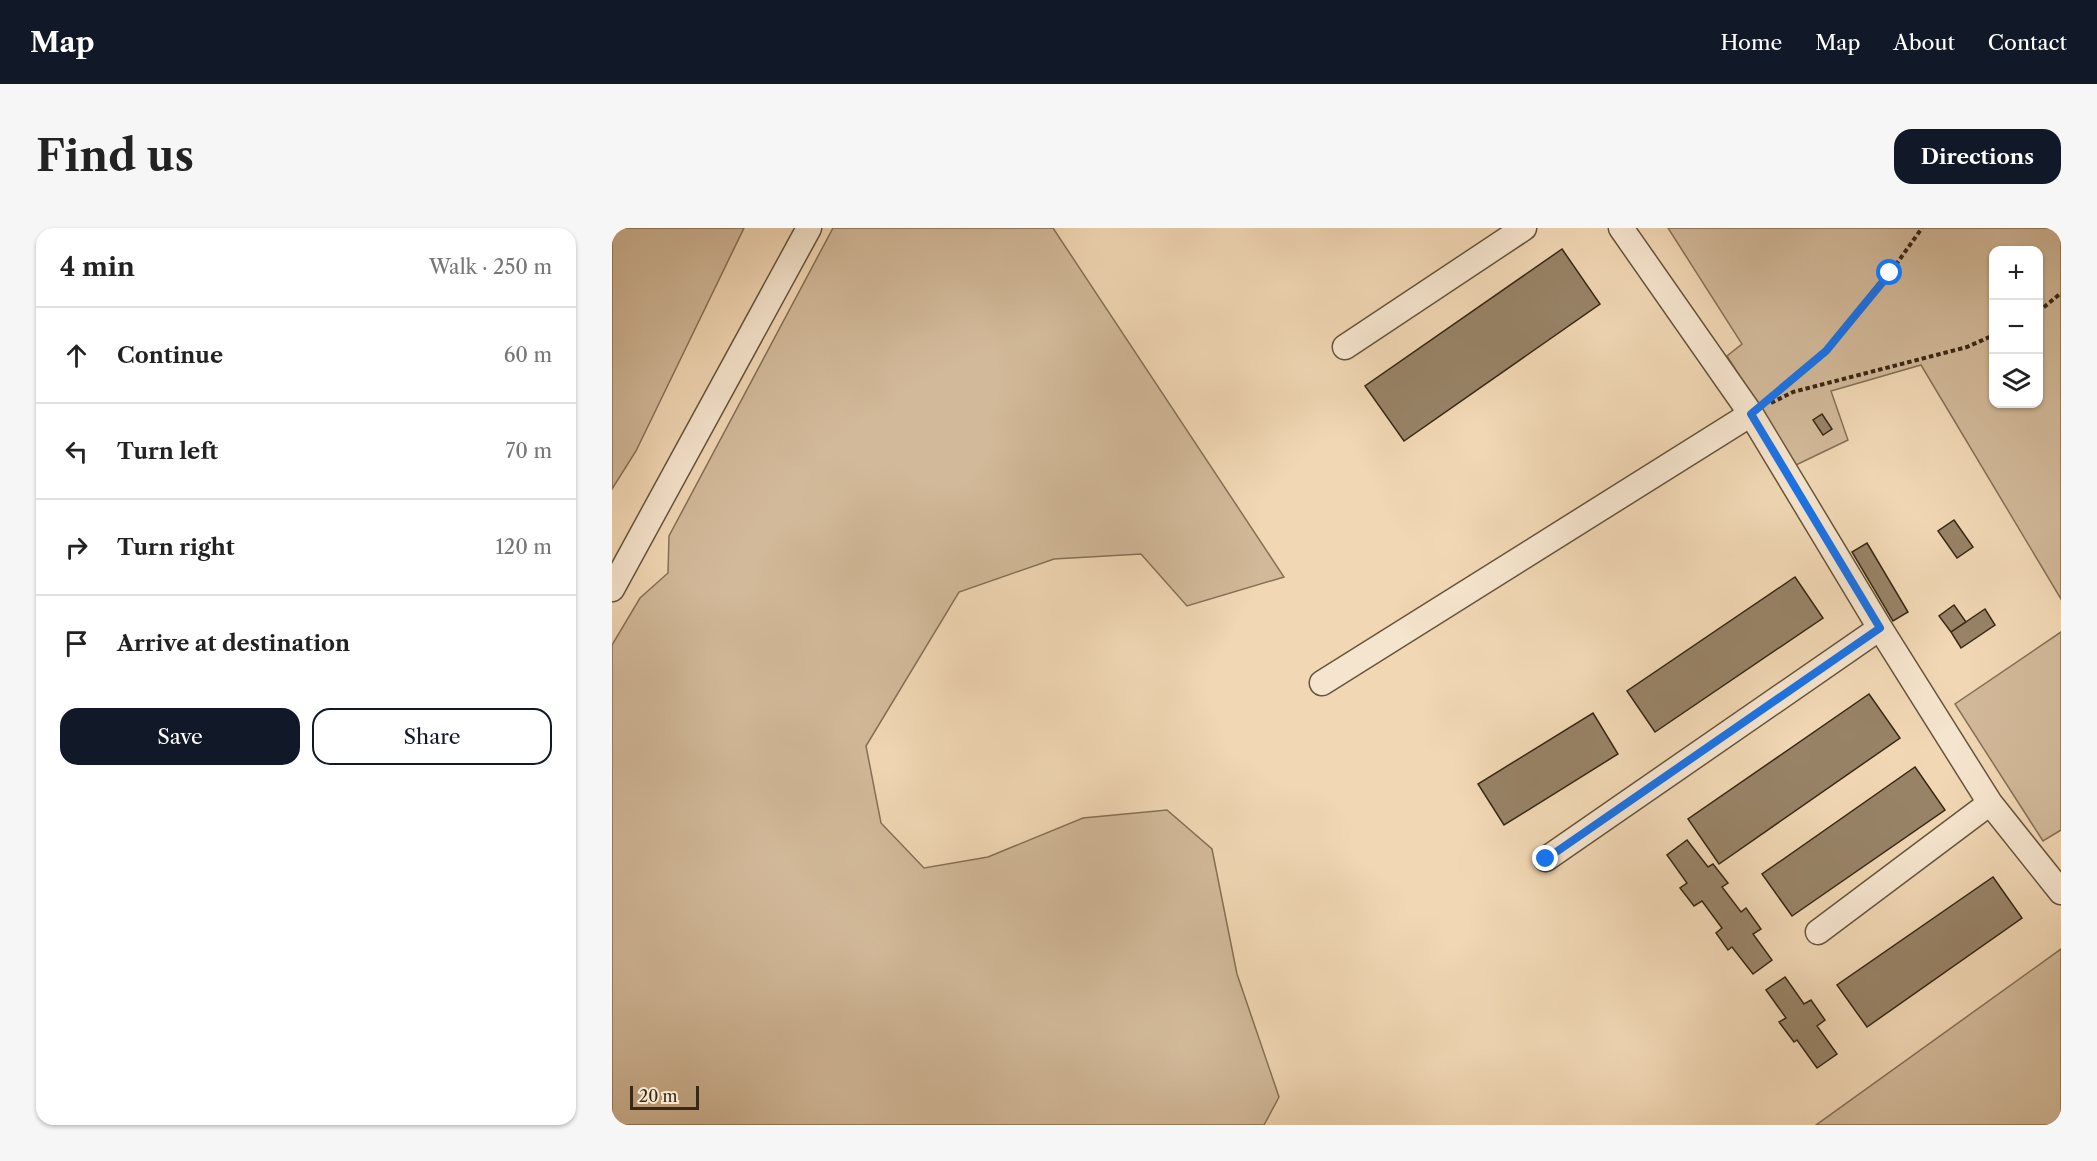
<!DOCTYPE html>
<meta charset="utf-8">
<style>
body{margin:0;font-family:"Libre Caslon Text",serif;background:#f6f6f6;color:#222}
.controls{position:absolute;right:18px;top:18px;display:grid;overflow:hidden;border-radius:12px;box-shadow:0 2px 4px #0004}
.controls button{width:54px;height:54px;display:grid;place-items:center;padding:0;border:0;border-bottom:2px solid #e0e0e0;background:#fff;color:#222;font:30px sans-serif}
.scale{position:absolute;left:18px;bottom:15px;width:69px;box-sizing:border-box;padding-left:6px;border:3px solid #382814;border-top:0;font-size:16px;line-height:21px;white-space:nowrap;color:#382814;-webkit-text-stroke:4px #f6e5ce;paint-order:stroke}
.stop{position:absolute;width:18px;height:18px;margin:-14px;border:4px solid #1a73e8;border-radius:50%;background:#fff}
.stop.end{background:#1a73e8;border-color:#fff;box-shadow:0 2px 6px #0008}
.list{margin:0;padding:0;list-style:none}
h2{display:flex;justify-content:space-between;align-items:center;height:78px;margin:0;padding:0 24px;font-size:26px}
h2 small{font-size:20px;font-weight:400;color:#767676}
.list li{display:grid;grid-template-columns:39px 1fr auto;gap:18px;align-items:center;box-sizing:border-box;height:96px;padding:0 24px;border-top:2px solid #e0e0e0}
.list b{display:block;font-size:22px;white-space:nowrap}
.list em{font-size:20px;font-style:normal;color:#767676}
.actions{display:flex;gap:12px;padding:18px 24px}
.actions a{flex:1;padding:14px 0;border:2px solid #111827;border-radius:18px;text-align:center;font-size:21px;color:#111827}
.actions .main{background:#111827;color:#fff}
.icon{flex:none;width:33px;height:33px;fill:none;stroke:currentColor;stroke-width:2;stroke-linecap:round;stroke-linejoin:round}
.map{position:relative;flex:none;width:1449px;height:897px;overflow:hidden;border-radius:18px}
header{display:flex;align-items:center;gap:36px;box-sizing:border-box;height:84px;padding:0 30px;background:#111827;color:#fff}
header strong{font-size:28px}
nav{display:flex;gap:33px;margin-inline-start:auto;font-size:21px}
.intro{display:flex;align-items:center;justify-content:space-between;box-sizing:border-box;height:144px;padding:0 36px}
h1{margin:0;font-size:42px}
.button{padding:15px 27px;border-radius:18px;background:#111827;color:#fff;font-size:21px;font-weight:700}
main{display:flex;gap:36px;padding:0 36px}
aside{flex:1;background:#fff;border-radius:18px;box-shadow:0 2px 4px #0004}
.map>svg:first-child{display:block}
.green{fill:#d2b999;stroke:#857056;stroke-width:1.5;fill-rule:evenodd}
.building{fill:#988367;stroke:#382814;stroke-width:1.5}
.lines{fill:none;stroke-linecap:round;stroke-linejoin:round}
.minor-casing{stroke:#66543c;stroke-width:27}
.path{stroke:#382814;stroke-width:4;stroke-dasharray:4.5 3;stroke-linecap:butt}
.minor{stroke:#f6e5ce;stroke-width:24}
.route{stroke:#1a73e8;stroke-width:8}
</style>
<header>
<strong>Map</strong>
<nav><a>Home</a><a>Map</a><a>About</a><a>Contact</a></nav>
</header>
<div class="intro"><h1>Find us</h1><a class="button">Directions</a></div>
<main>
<aside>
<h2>4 min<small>Walk · 250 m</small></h2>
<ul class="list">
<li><svg class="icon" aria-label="ahead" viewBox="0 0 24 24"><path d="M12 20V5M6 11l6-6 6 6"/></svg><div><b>Continue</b></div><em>60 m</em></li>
<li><svg class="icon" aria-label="left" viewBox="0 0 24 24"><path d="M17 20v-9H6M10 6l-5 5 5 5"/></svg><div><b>Turn left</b></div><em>70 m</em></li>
<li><svg class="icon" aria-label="right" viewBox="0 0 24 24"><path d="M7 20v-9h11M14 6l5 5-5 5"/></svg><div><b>Turn right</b></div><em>120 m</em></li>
<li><svg class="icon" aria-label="arrive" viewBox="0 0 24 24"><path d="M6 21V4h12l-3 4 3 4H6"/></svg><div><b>Arrive at destination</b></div></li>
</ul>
<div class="actions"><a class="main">Save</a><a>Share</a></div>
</aside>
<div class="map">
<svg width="1449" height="897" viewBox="0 0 1449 897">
<rect width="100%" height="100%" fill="#f1d7b4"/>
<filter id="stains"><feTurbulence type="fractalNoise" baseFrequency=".00333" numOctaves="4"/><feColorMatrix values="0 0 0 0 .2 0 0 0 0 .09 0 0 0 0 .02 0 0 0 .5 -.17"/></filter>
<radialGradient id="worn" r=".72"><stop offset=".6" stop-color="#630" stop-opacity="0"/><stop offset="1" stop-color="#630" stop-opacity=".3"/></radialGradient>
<path class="green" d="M0 0H132L24 223 0 261Z
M221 0H441L672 349 575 378 529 326 442 331 347 364 254 518 269 595 312 640 376 629 471 590 555 582 600 621 625 746 667 869 652 897H0V417L28 370 56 345 57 308Z
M1056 0H1449V371L1309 137 1219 163 1236 212 1184 237 1115 128 1130 116ZM1382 22H1426V176H1382Z
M1449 404V602L1431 613 1343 476Z
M1449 721V897H1204Z"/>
<path class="building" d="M950 21 988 76 792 213 753 158Z
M1210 186 1220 201 1211 207 1201 192Z
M1342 292 1361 319 1345 330 1326 303Z
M1255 315 1296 384 1281 393 1240 324Z
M1183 349 1211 390 1043 504 1015 463Z
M1342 377 1354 394 1339 404 1327 388Z
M1373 381 1383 397 1349 420 1339 404Z
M1257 466 1288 510 1107 636 1076 591Z
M981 485 1006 526 892 597 866 556Z
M1303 539 1333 582 1180 688 1150 646Z
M1075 612 1096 639 1101 636 1116 655 1110 659 1129 684 1134 680 1149 701 1141 706 1160 732 1141 746 1120 719 1116 722 1104 705 1110 700 1090 673 1082 678 1068 660 1075 655 1055 627Z
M1381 649 1410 690 1255 799 1225 757Z
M1173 749 1192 776 1199 772 1213 792 1205 798 1225 826 1205 840 1185 812 1182 814 1167 794 1174 790 1154 762Z"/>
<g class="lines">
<g class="minor-casing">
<path id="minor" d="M1009 0 1139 186 1268 400 1378 575 1449 664
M733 119 912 0
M0 361 197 0
M710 455 1139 186
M934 631 1268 400
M1206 704 1378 575"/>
</g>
<path class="path" d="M1426 84 1449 65
M1155 172 1214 123 1278 45 1310 0
M1159 175 1181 164 1355 119 1382 107"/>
<use href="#minor" class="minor"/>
</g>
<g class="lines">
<path class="route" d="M934 631 1268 400 1139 186 1214 123 1278 45"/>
</g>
<rect width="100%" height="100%" filter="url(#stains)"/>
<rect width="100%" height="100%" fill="url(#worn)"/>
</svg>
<div class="controls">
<button>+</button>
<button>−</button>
<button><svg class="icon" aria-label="layers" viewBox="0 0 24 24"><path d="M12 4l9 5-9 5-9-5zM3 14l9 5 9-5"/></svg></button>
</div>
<div class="scale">20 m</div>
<div class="stop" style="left:1278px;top:45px"></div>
<div class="stop end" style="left:934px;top:631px"></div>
</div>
</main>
